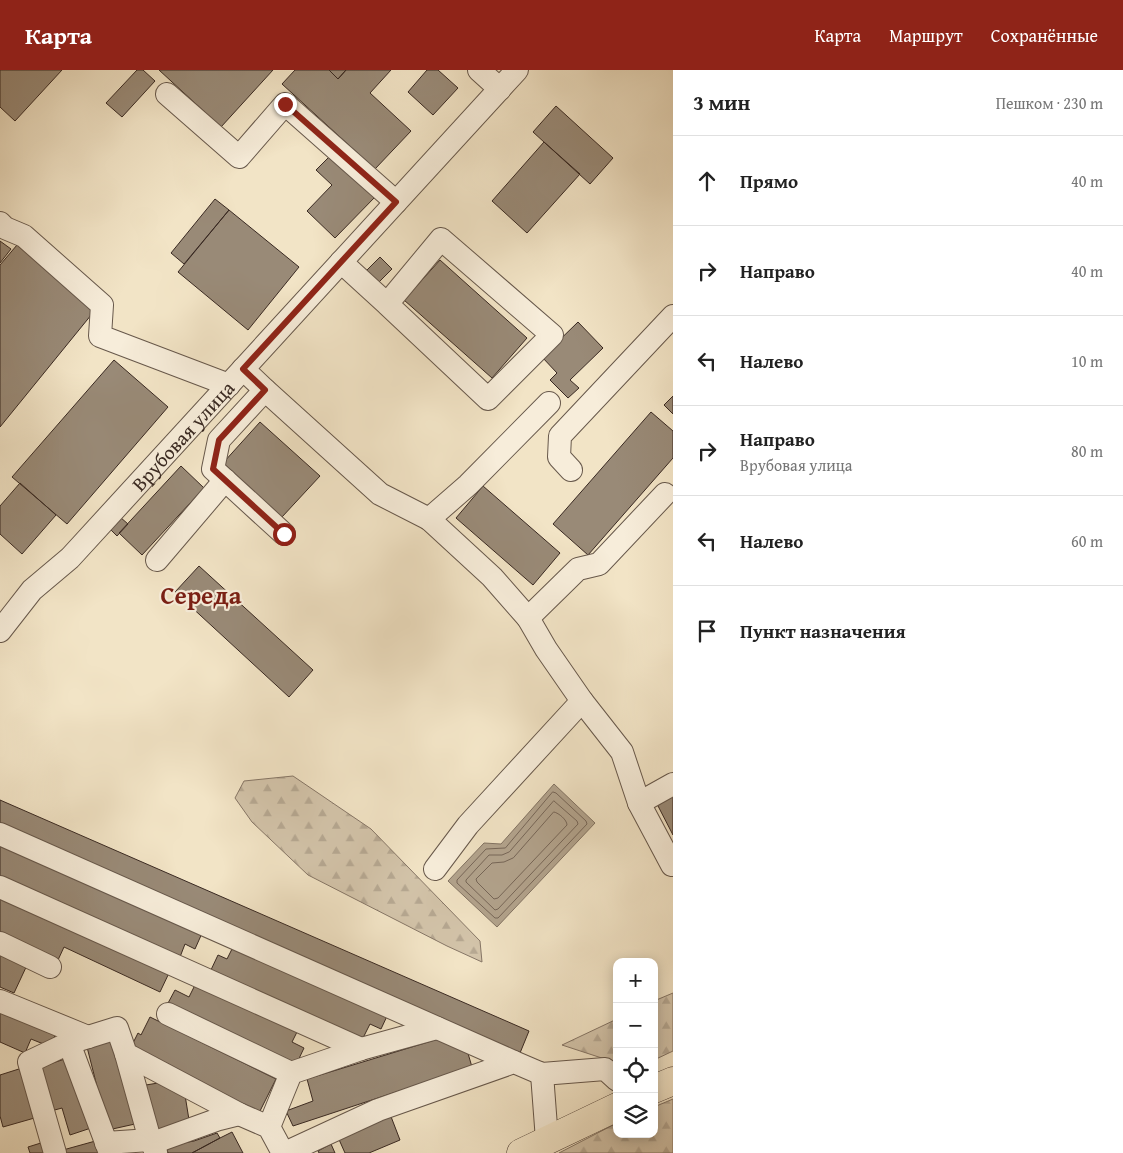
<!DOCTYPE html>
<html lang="ru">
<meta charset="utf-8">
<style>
body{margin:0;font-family:"Gentium Book Plus",serif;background:#f2f2f2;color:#222}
.controls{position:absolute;right:15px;bottom:15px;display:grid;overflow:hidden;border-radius:10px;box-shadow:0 2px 12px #0003}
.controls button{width:45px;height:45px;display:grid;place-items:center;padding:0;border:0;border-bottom:1px solid #e0e0e0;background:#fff;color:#222;font:25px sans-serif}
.stop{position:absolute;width:15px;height:15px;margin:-11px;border:4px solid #8f2418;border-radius:50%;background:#fff}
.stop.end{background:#8f2418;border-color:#fff;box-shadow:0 1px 5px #0008}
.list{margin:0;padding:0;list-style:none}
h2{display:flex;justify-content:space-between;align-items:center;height:65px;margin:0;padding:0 20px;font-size:21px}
h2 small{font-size:16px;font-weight:400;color:#767676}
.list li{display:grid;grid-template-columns:32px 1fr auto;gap:15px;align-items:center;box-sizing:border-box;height:90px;padding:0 20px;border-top:1px solid #e0e0e0}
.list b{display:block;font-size:19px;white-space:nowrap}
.list p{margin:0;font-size:16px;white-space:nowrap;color:#767676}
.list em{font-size:16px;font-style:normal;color:#767676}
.icon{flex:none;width:28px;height:28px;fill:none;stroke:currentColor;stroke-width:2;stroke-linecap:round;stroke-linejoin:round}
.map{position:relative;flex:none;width:673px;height:1083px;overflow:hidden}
header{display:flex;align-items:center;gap:30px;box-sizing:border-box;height:70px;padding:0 25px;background:#8f2418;color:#fff}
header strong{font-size:24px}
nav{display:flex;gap:28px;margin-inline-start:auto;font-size:18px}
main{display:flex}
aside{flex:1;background:#fff}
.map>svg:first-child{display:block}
.forest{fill:url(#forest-firs);stroke:#867666}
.water{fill:#b3a48e;stroke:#827363}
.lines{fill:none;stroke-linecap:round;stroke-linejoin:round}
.shore{stroke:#766658;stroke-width:1}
.building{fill:#998a77;stroke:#392922}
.minor-casing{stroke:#67584b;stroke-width:24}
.major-casing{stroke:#392922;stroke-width:29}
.minor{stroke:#f7edda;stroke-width:22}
.major{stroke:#f2e4c6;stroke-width:28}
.route{stroke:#8f2418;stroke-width:6}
.labels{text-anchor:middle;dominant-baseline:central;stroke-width:4.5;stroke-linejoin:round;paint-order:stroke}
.street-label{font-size:20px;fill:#392922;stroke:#f7edda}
.district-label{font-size:25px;font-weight:bold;fill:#7a1f14;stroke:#f7edda}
</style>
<header>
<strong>Карта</strong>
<nav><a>Карта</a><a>Маршрут</a><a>Сохранённые</a></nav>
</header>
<main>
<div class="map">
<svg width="673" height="1083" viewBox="0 0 673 1083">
<defs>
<pattern id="forest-firs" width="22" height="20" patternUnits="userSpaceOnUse" patternTransform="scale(1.25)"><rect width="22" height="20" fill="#d3c4aa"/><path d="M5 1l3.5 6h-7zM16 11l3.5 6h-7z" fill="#b6a892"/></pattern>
</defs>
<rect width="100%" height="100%" fill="#f2e4c6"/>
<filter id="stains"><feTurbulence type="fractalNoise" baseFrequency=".004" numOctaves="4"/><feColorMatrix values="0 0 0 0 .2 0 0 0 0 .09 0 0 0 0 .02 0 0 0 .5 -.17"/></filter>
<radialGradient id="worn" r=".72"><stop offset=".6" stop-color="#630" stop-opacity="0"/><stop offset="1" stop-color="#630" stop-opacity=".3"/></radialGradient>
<path class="forest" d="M293 706 371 759 480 871 482 892 447 876 308 805 252 752 235 728 244 711Z
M673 923V981L654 990V931Z
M617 949V993L562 975Z
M673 1029V1083H559L617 1053V1064H654V1037Z"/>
<path class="water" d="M554 714 595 753 497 857 448 811 484 773 501 774Z"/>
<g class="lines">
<path class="shore" d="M553 722 556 723 586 751 587 754 498 848H495L457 813V810L486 779 505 778Z
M554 731 577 751 578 754 498 839 495 840 466 812V810L489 785H502L509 782Z
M554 742C559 743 567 750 567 755L498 828 494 829 477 812 476 809 492 793 504 792 513 788Z"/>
</g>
<path class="building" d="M0 0H62L15 51 0 37Z
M137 0H143L155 11 122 47 106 33Z
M159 0H273L221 57Z
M295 0H329L338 9 346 0H391L370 23 411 61 375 99 282 14Z
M329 0H346L338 9Z
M427 0H438L458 18 433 45 408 22Z
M556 36 613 88 590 114 533 62Z
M544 72 580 104 527 163 492 131Z
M331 85 375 127 335 168 307 141 332 115 316 100Z
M215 129 229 140 184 194 171 183Z
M229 140 299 197 248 260 178 202Z
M0 171 11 179 0 193Z
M17 175 96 239 0 357V195Z
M380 187 392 199 378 213 366 201Z
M440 190 527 268 492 308 404 230Z
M578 252 603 278 570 310 579 318 568 328 550 310 557 303 542 287Z
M114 290 168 337 67 454 12 407Z
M673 326V344L664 335Z
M651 342 673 361V388L588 485 553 454Z
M260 352 320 406 282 447 223 393Z
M181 396 204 418 142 485 119 463Z
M20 413 56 445 22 484 0 464V436Z
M483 416 560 483 533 515 456 448Z
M120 447 128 454 117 466 109 458Z
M199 496 313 600 289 627 175 522Z
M673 726V765L657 734Z
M0 730 529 961 520 983 0 753Z
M0 772 203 861 195 879 185 874 180 887 0 809Z
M0 825 169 903 160 922 64 877 58 890 0 863Z
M234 875 388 944 381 959 370 954 362 970 210 902 218 885 227 889Z
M0 880 28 893 14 923 0 917Z
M197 911 298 960 292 972 304 978 295 997 167 935 175 920 189 927Z
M0 939 56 962 51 977 31 969 25 983 0 972Z
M150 947 276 1009 259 1043 130 979 138 963 141 965Z
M438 969 467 980 472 997 293 1056 286 1041 313 1031 307 1009Z
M114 971 135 1054 108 1060 87 977Z
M68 988 91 1058 70 1065 62 1038 51 1041 37 998Z
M22 998 38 1047 3 1057 0 1046V1005Z
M164 1012 185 1025 190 1056 157 1063 146 1015Z
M390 1044 400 1070 369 1083H345L337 1065Z
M232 1062 243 1083H192L220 1068Z
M217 1063 220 1068 192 1083H168L166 1076 194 1071Z
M99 1070 102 1083H64L63 1080Z
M44 1072 47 1083H30L28 1077Z
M331 1074 335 1083H319L318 1081Z"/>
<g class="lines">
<g class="minor-casing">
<g id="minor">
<path d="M479 0 500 19"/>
<path d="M167 24 239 87 285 34 396 132"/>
<path d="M0 153 5 158 24 166 102 235 100 266 229 315"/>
<path d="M341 192 387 234 441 169 552 265 488 329 387 234"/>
<path d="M243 299 265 320 380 424 429 449 492 507 528 548 546 579 582 631 622 682 639 733 672 795"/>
<path d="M265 320 219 370 213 399 284 464"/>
<path d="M571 400 559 387 560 366 673 246"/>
<path d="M429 449 468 415 549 333"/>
<path d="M157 490 225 410"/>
<path d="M528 548 578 499 599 494 665 424"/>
<path id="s1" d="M0 561 32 520 70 488 517 0"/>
<path d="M639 733 673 714"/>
<path d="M0 764 514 992"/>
<path d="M435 799 468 755 582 631"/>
<path d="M0 817 361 979"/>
<path d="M0 873 50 897"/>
<path d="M0 931 88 967"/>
<path d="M168 944 291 1003"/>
<path d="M69 973 110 1083"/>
<path d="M126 984 150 1070 156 1082"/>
<path d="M542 1004 547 1070"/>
<path d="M269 1057 291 1003 361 979 437 958"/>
<path d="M106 1073 150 1070 158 1071 219 1049 239 1044"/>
<path d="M55 1083 29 992 69 973 117 958 126 984 239 1044 269 1057 283 1083"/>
<path d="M285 1083 378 1040 514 992 542 1004 605 999 617 1010"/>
</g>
</g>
<g class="major-casing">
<path id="major" d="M654 1019 673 1011
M521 1083 617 1037"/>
</g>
<use href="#minor" class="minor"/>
<use href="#major" class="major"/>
</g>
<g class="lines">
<path class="route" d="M284 464 213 399 219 370 265 320 243 299 396 132 285 34"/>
</g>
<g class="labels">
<g class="street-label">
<text stroke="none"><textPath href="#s1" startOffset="268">Врубовая улица</textPath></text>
</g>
<g class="district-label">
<text x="201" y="525">Середа</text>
</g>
</g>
<rect width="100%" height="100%" filter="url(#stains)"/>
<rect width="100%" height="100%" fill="url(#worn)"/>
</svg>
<div class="controls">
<button>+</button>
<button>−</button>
<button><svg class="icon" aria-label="locate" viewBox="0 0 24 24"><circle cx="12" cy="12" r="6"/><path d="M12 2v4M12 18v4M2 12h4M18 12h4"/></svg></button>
<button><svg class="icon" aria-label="layers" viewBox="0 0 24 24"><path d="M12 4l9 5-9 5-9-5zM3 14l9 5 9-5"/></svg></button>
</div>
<div class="stop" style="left:284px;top:464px"></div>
<div class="stop end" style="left:285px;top:34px"></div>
</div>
<aside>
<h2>3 мин<small>Пешком · 230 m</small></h2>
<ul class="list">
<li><svg class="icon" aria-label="ahead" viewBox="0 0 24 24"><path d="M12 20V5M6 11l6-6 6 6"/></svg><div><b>Прямо</b></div><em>40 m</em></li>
<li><svg class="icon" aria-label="right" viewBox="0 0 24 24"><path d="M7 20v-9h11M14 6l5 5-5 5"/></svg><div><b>Направо</b></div><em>40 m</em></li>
<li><svg class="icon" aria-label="left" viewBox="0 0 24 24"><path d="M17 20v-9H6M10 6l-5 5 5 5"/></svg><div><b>Налево</b></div><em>10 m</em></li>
<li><svg class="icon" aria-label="right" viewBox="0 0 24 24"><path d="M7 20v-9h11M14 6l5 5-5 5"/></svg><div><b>Направо</b><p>Врубовая улица</p></div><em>80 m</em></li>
<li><svg class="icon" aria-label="left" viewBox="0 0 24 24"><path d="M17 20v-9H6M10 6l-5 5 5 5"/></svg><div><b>Налево</b></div><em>60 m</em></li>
<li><svg class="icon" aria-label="arrive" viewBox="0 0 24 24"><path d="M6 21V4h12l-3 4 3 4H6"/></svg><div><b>Пункт назначения</b></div></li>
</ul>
</aside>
</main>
